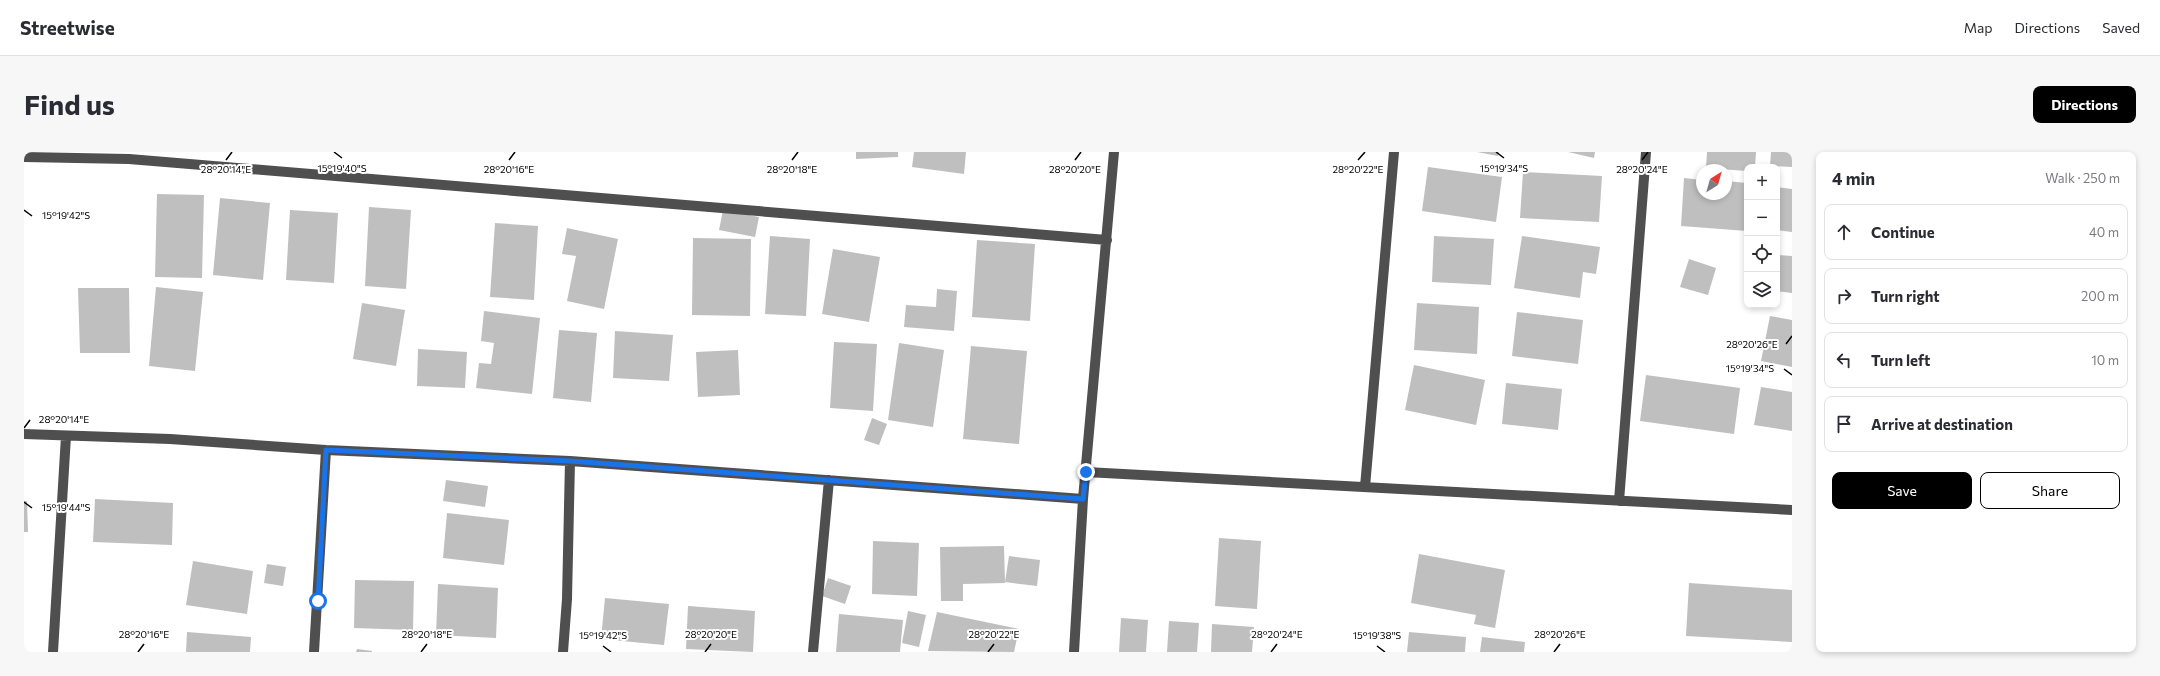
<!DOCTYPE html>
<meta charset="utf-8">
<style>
body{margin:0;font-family:Commissioner,sans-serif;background:#f7f7f7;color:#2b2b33}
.controls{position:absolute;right:12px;top:12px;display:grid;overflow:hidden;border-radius:8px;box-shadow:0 2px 6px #0003}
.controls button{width:36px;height:36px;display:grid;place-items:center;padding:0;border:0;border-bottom:1px solid #e1e1e2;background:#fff;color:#2b2b33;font:20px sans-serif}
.compass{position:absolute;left:1672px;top:12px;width:36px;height:36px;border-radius:50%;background:#fff;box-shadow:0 2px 6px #0003;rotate:37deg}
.stop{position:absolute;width:12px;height:12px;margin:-9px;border:3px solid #1a73e8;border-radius:50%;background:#fff}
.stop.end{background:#1a73e8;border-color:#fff;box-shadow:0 1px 4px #0008}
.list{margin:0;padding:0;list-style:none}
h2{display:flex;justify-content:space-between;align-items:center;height:52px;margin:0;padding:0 16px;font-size:17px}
h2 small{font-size:13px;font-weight:400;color:#7c7c81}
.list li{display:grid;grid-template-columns:26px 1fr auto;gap:12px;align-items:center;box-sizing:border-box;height:56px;margin:0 8px 8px;padding:0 8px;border:1px solid #e1e1e2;border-radius:8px}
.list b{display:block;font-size:15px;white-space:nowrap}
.list em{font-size:13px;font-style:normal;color:#7c7c81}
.actions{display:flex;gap:8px;padding:12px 16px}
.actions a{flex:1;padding:9px 0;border:1px solid #000;border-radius:8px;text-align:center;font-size:14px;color:#000}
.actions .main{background:#000;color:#fff}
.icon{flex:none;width:22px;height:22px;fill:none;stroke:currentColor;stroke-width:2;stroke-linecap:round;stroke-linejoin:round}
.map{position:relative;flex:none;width:1768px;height:500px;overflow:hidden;border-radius:8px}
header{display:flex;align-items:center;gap:24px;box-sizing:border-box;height:56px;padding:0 20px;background:#fff;border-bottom:1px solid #e1e1e2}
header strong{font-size:19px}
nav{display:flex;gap:22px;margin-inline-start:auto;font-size:14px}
.intro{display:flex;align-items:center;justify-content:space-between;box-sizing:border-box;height:96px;padding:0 24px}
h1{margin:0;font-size:28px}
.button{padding:10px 18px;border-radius:8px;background:#000;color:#fff;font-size:14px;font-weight:700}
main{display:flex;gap:24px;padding:0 24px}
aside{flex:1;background:#fff;border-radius:8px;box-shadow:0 2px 6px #0003}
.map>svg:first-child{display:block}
.building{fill:#bfbfbf}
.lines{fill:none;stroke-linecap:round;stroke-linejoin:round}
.minor{stroke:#4f4f4f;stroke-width:10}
.route{stroke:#1a73e8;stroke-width:5}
.ticks{fill:none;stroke:#000;stroke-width:1.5}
.ticks-label{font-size:10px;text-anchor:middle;fill:#000;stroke:#fff;stroke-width:4;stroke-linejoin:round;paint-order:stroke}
</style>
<header>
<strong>Streetwise</strong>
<nav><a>Map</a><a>Directions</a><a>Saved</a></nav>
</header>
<div class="intro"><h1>Find us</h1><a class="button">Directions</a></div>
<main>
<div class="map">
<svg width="1768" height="500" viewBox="0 0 1768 500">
<rect width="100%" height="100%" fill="#fff"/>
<path class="building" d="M832 0H874V5L832 7Z
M890 0H942L940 22 888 15Z
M1453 0H1475L1474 4Z
M1544 0H1571L1570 6Z
M1683 0H1732L1731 15H1723V19L1682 16Z
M1747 0H1768V15L1746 14Z
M1404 15 1478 25 1472 70 1398 59Z
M1499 20 1578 24 1575 70 1496 66Z
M1660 26 1678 28V42H1702V29L1723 31V79L1657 74Z
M1753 35 1768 37V80L1753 78Z
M133 42 180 43 178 126 131 125Z
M196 46 246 51 239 128 189 123Z
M345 55 387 58 382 137 341 134Z
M266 58 314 61 310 131 262 128Z
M699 58 735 65 731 85 695 78Z
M471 71 514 74 510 148 466 145Z
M543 76 594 87 580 157 543 149 552 104 538 102Z
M746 84 786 87 782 164 741 162Z
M1410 84 1470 87 1467 133 1408 130Z
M1498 84 1576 95 1572 122 1559 120 1556 146 1490 136Z
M669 86 727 87 726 164 668 163Z
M953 88 1011 92 1006 169 948 165Z
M809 97 856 105 845 170 798 162Z
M1753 103 1768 104V141L1753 139Z
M1665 107 1692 116 1684 143 1656 135Z
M132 135 179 140 171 219 125 214Z
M54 136H105L106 201H56Z
M913 137 933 139 930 179 880 175 882 153 912 155Z
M338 151 381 158 372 214 329 207Z
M1393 151 1455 155 1453 202 1390 198Z
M460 159 516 166 508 242 452 236 455 211 467 212 470 191 457 189Z
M1493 160 1559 168 1554 212 1488 204Z
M1746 164 1768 168V215L1737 209Z
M535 178 573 181 567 250 529 246Z
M591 179 649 183 645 229 589 226Z
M810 190 853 192 849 259 806 256Z
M875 191 920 198 909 275 864 268Z
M947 194 1003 199 995 292 939 287Z
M394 197 443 200 441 236 393 234Z
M714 198 716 243 674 245 672 200Z
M1390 213 1461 228 1452 273 1381 258Z
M1622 223 1716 236 1710 282 1616 269Z
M1482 231 1538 237 1534 278 1478 272Z
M1737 235 1768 240V279L1730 273Z
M848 266 863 272 855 293 840 288Z
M422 328 464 334 461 355 419 349Z
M71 347 149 351 148 393 69 390Z
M0 349H3L4 380H0Z
M423 361 485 368 480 413 419 406Z
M1195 386 1237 389 1233 457 1191 454Z
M849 389 895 391 893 444 848 442Z
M980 394 981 431 939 432V449H917L916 395Z
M1395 402 1481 418 1471 476 1450 472 1452 463 1387 451Z
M985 404 1016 408 1013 434 981 430Z
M169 409 229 419 223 462 162 453Z
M243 412 262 415 259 434 240 431Z
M804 426 827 434 821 452 798 444Z
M331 428 390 429 389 478 330 476Z
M1665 431 1768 438V490L1662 484Z
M414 432 474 436 472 486 412 483Z
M581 446 645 452 640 493 577 487Z
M664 454 731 459 729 500 662 497Z
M884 459 902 463 895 495 878 491Z
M913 460 995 477 990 500 904 499Z
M815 462 879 468 876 500H812Z
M1097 466 1124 468 1122 500H1095Z
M1145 469 1175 471 1173 500H1143Z
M1188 472 1230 475 1228 500H1187Z
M163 480 227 485 226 500H162Z
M1385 480 1442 485 1441 500H1383Z
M1458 485 1501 490 1500 500H1456Z
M333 497 348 499V500H332Z"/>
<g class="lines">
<path class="minor" d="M0 5 105 7 1083 88
M0 282 146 287 302 298 546 309 1059 347
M1062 320 1768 358
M1341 335 1370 0
M1595 349 1622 0
M29 500 42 284
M290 500 302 298
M539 500 543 447 546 309
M789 500 805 328
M1050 500 1059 347 1090 0"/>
</g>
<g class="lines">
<path class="route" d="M294 449 302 298 546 309 1059 347 1062 320"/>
</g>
<path class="ticks" d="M310 0 318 6M1472 0 1480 6M202 8 208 0M485 8 491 0M768 8 774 0M1051 8 1057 0M1334 8 1341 0M1618 8 1624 0M0 58 8 64M1762 192 1768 184M1760 217 1768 223M0 276 6 268M0 350 8 356M579 494 587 500M1353 494 1361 500M114 500 120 492M397 500 403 492M681 500 687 492M964 500 970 492M1247 500 1253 492M1530 500 1536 492"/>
<g class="ticks-label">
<text x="1480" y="20">15°19'34"S</text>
<text x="318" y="20">15°19'40"S</text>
<text x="202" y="21">28°20'14"E</text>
<text x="485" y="21">28°20'16"E</text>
<text x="768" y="21">28°20'18"E</text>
<text x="1051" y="21">28°20'20"E</text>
<text x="1334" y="21">28°20'22"E</text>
<text x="1618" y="21">28°20'24"E</text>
<text x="42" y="67">15°19'42"S</text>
<text x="1728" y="196">28°20'26"E</text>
<text x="1726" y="220">15°19'34"S</text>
<text x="40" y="271">28°20'14"E</text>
<text x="42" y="359">15°19'44"S</text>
<text x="120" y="486">28°20'16"E</text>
<text x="403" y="486">28°20'18"E</text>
<text x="687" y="486">28°20'20"E</text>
<text x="970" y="486">28°20'22"E</text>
<text x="1253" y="486">28°20'24"E</text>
<text x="1536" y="486">28°20'26"E</text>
<text x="579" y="487">15°19'42"S</text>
<text x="1353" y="487">15°19'38"S</text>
</g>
</svg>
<div class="controls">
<button>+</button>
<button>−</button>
<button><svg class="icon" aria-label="locate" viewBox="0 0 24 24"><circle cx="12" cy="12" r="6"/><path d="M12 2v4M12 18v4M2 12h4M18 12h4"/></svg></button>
<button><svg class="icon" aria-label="layers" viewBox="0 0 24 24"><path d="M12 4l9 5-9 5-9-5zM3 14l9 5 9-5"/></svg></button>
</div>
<svg class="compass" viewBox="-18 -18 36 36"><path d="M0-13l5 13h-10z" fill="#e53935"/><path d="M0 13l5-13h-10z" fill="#7c7c81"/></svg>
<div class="stop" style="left:294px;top:449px"></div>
<div class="stop end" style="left:1062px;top:320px"></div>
</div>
<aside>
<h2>4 min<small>Walk · 250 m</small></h2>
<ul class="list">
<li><svg class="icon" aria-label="ahead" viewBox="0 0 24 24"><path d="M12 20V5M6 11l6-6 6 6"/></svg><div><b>Continue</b></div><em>40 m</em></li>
<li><svg class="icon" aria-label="right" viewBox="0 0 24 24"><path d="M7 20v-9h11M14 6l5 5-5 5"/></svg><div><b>Turn right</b></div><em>200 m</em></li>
<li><svg class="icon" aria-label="left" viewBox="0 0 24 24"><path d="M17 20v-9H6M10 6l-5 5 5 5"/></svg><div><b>Turn left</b></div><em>10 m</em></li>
<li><svg class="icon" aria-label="arrive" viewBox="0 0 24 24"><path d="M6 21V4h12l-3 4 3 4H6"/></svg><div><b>Arrive at destination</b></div></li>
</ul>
<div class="actions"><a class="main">Save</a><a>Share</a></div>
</aside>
</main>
